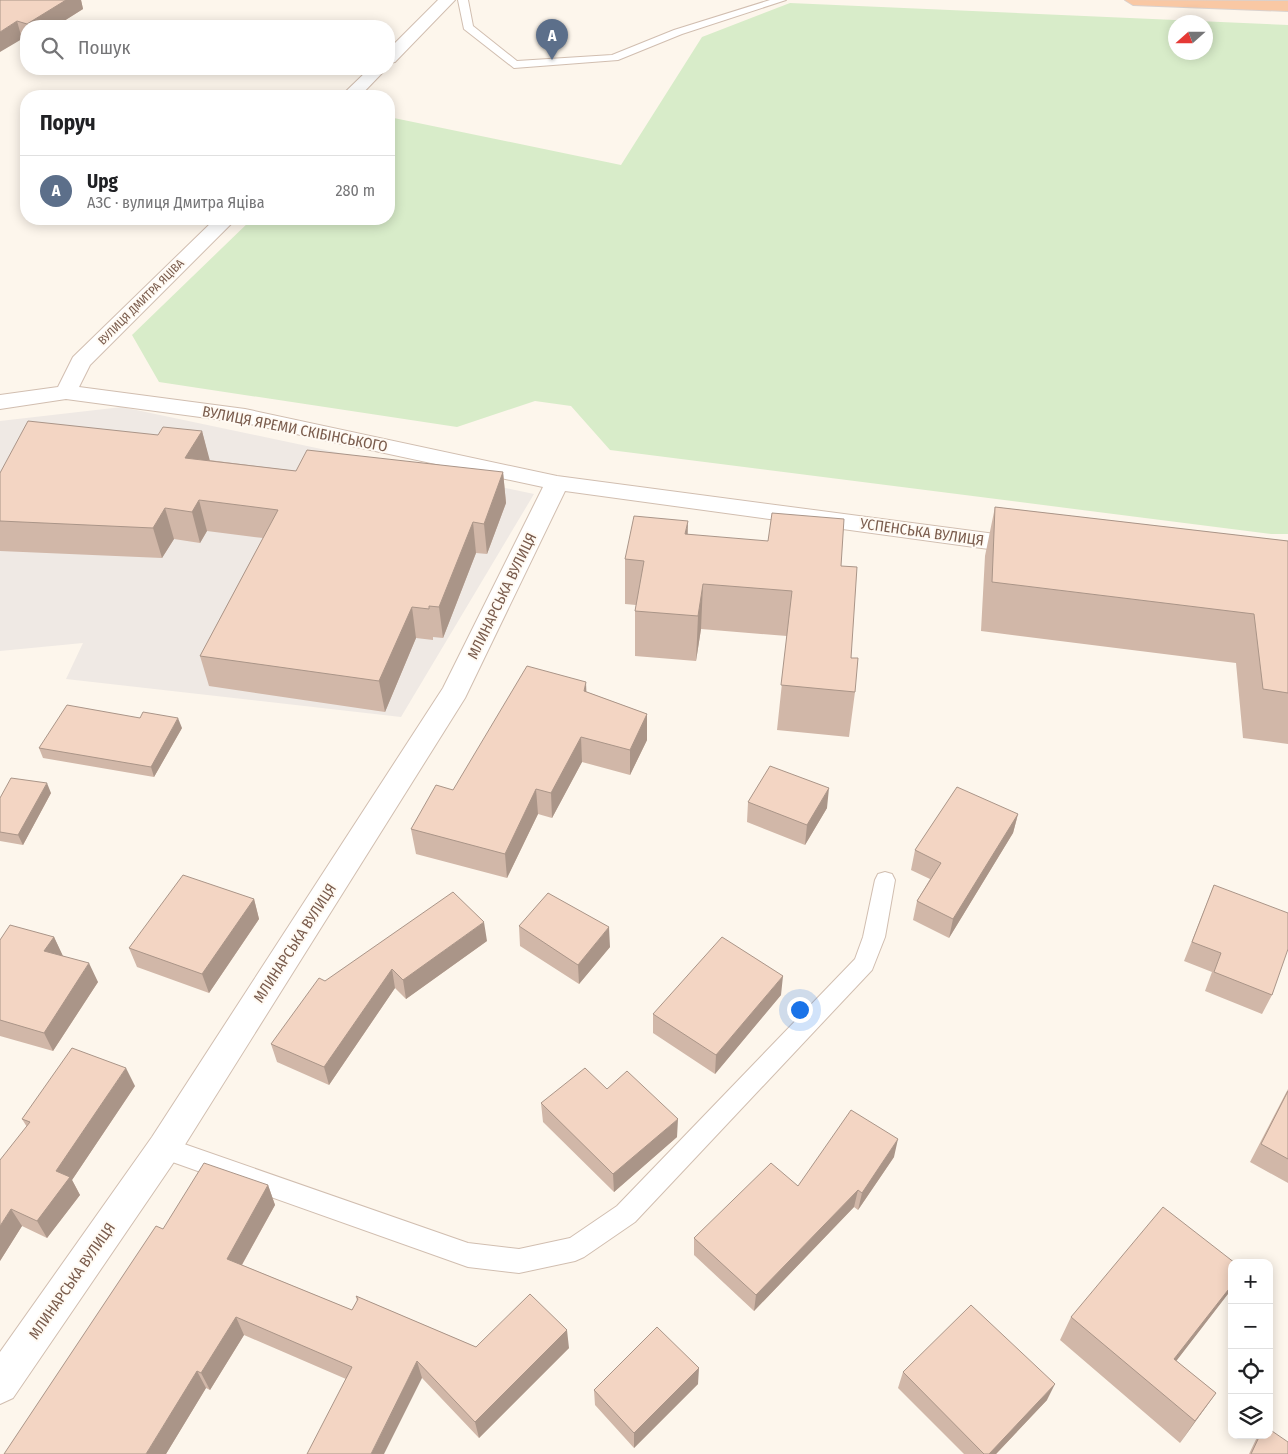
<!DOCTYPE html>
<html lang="uk">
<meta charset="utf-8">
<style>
body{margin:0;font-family:"Fira Sans Condensed",sans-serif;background:#f6f6f6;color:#202124}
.controls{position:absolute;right:15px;bottom:15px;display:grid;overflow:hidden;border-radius:10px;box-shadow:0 2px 12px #0003}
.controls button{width:45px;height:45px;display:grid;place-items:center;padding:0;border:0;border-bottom:1px solid #e0e0e0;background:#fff;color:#202124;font:25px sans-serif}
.compass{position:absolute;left:1168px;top:15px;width:45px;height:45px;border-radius:50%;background:#fff;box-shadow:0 2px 12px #0003;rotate:249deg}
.you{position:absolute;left:799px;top:1009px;width:18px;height:18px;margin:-12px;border:4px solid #fff;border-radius:50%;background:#1a73e8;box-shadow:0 0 0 8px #1a73e833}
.badge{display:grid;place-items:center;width:32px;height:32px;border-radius:50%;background:#1a73e8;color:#fff;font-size:16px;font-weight:700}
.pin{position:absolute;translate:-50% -41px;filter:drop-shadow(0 1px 2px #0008)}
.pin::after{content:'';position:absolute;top:26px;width:18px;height:15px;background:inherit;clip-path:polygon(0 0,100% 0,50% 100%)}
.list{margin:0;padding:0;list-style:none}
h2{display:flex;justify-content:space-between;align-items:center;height:65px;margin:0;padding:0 20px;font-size:21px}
h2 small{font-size:16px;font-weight:400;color:#757577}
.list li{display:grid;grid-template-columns:32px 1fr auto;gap:15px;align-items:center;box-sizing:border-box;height:70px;padding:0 20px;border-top:1px solid #e0e0e0}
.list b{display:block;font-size:19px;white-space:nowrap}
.list p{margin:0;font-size:16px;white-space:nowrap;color:#757577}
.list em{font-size:16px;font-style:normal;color:#757577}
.icon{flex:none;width:28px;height:28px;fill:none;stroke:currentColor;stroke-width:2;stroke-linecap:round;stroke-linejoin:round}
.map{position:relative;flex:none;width:1288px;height:1454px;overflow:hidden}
.search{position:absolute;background:#fff;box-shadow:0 2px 12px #0003;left:20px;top:20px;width:375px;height:55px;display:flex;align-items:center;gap:12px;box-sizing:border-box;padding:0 18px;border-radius:20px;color:#757577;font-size:19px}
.panel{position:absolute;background:#fff;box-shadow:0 2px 12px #0003;left:20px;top:90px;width:375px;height:135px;border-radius:20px}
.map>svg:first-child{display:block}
.industrial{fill:#efe9e4}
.green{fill:#d8ecc9;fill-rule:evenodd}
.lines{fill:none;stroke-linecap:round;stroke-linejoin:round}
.service-casing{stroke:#d1beb0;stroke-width:2}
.minor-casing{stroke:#d1beb0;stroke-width:2}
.trunk-casing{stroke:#dad1cd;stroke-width:2}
.service{fill:#fff;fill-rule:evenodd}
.minor{fill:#fff;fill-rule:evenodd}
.trunk{fill:#f9c8a4;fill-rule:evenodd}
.wall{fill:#d1b7a8}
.shaded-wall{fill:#aa9588}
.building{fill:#f3d5c3;stroke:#aa9588}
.labels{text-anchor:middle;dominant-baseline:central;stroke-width:4;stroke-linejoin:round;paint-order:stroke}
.far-street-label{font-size:12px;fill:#7a5c4d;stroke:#fffaf3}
.street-label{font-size:15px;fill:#7a5c4d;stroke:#fffaf3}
</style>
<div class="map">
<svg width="1288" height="1454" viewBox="0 0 1288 1454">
<rect width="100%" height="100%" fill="#fdf6ec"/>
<path class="industrial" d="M122 407 534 494 401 717 66 679 83 643 0 651V421Z"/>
<path class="green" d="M790 3 1288 25V534H1271L610 450 571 406 535 401 457 427 159 382 132 335 252 219H389V117L621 165 702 37ZM1176 22H1206V52H1176Z"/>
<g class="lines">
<g class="service-casing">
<path id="service" d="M458 0H468L473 26 517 61 612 55 674 30 770 0H786L682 34 618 60 514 68 464 29Z
M885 872 892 874 895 880 885 937 872 970 635 1222 584 1257 575 1261 519 1273 468 1267 164 1159 156 1156 152 1148 156 1140 164 1137 468 1243 519 1249 570 1238 617 1206 855 959 863 937 875 880 878 874Z"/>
</g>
<g class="minor-casing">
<path id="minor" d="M438 0H455L395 62 389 63V49Z
M369 69H386L360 96H341Z
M215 219H236L90 365 79 387 245 409 557 476 1025 538 1034 540 1037 546 1034 552 1025 554 565 491 465 698 176 1159 13 1398 0 1404V1352L152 1137 443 688 543 487 245 423 66 399 0 409V395L58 387 73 357Z"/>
</g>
<g class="trunk-casing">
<path id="trunk" d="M1125 0 1288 1V11L1133 5Z"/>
</g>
<use href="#service" class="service"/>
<use href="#minor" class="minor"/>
<use href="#trunk" class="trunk"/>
</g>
<path class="wall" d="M0 0H81L83 9 56 26H26V40L22 39Z
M202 431 209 460 296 471 503 472 506 503 487 554 476 553 443 638 433 637V640L416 638 385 712 209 686 200 656 263 538 207 531 200 543 174 539 162 558 0 551V473L158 435Z
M995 507 1288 541V744L1243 738 1236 663 981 631 985 556Z
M688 534 841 566 855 692 849 737 777 730 787 636 701 629 696 661 635 656V611L636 605 625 604V559Z
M587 692 647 714V740L630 775 582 762 552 818 538 814 507 878 416 854 411 829 453 790Z
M182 728 154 777 43 758 39 748Z
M51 793 23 845 0 841V798Z
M748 802 827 808 805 845 747 822Z
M1018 814 1013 833 949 938 913 920 917 901 930 879 911 870 915 850Z
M1214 885 1272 995 1262 1014 1205 991 1212 972 1184 961Z
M254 899 259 919 209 993 137 967 129 948Z
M519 926 610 947 579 984 520 946Z
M54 937 62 955 98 982 53 1051 0 1036V940Z
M487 941 406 999 395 988 329 1085 277 1062 271 1044 325 981Z
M781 995 715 1074 653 1033V1014Z
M135 1086 72 1180 80 1195 47 1238 22 1226 0 1261 27 1127 22 1119Z
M607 1089 677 1137 614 1192 543 1122 541 1103Z
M1288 1089V1183L1250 1162Z
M894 1157 858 1210 854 1207 754 1311 694 1255V1238L798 1186Z
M268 1185 275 1205 242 1265 352 1310 357 1301 356 1296 476 1347 569 1348 479 1438 422 1378 346 1379 244 1335 210 1390 206 1388 166 1454 163 1229Z
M1232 1263V1288L1176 1361 1216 1393 1180 1443 1060 1340 1071 1317Z
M903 1372 1047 1400 996 1454H964L898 1388Z
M698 1384 634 1448 595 1405 594 1390Z
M1258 1435H1269L1288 1454H1249Z"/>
<path class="shaded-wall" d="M66 0H81L83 9 56 26H27V24Z
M17 21 22 39 0 52V32Z
M202 431 210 461 185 458Z
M503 472 506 503 487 554 484 524Z
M199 500 207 531 200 543 192 512Z
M165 508 174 539 162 558 153 528Z
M688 521 687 566 685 534Z
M473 522 476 553 443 638 439 607Z
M703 584 701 629 696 661 698 616Z
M412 607 416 638 385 712 379 681Z
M586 682 587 707 584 691Z
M647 714V740L630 775V750Z
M178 718 182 728 154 777 151 767Z
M581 737 582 762 552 818 551 793Z
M47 783 51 793 23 845 18 835Z
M829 788 827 808 805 845 807 825Z
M536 789 538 814 507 878 505 854Z
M1018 814 1013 833 949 938 953 919Z
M254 899 259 919 209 993 202 974Z
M484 922 487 941 406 999 403 980Z
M609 927 610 947 579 984 578 965Z
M54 937 63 956 44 951Z
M89 963 98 982 53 1051 44 1033Z
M392 969 395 988 329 1085 324 1067Z
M783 976 781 995 715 1074 716 1055Z
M126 1068 135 1086 72 1180 80 1195 47 1238 37 1221 56 1171Z
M678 1119 677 1137 614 1192 613 1174Z
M898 1139 894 1157 858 1210 862 1193Z
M268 1185 275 1205 235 1277 227 1259Z
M858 1190 854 1207 754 1311 756 1295Z
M11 1209 22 1226 0 1261V1226Z
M1232 1285V1288L1228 1294 1160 1382 1174 1359Z
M236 1317 244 1335 210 1390 201 1373Z
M567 1330 569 1348 479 1438 475 1422Z
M417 1361 422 1378 384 1454H371Z
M699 1368 698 1384 634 1448V1433Z
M197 1371 206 1388 166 1454H146Z
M1055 1384 1047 1400 996 1454H989Z
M1216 1393 1200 1415 1180 1443 1195 1421Z"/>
<path class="building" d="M0 0H66L27 24 17 21 0 32Z
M28 421 158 435 163 427 202 431 185 458 296 471 307 450 503 472 484 524 473 522 439 607 429 606V609L412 607 379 681 200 656 278 510 199 500 192 512 165 508 153 528 0 521V473Z
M995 507 1288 541V693L1263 689 1254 614 992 582Z
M772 513 844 519 841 566 857 567 851 658H858L855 692 781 685 792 591 703 584 698 616 635 611 644 561 625 559 634 516 688 521 685 534 768 541Z
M527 666 586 682 584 691 647 714 630 750 581 737 551 793 536 789 505 854 411 829 436 785 453 790Z
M67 705 140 718 143 712 178 718 151 767 39 748Z
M770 766 829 788 807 825 748 802Z
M11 778 47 783 18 835 0 832V798Z
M957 787 1018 814 953 919 917 901 941 863 915 850Z
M183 875 254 899 202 974 129 948Z
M1214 885 1288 913V949L1272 995 1214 972 1221 953 1192 942Z
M453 892 484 922 403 980 392 969 324 1067 271 1044 319 978 325 981Z
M548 893 609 927 578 965 519 926Z
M10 925 54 937 44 951 89 963 44 1033 0 1020V940Z
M722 937 783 976 716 1055 653 1014Z
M72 1048 126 1068 56 1171 70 1177 37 1221 11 1209 0 1226V1160L30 1122 22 1119Z
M585 1068 607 1089 627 1071 678 1119 613 1174 541 1103Z
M1288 1091V1159L1261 1144Z
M851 1110 898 1139 862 1193 858 1190 756 1295 694 1238 771 1163 798 1186Z
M204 1163 268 1185 227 1259 352 1310 358 1299 356 1296 476 1347 530 1294 567 1330 475 1422 417 1361 371 1454H307L352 1367 236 1317 201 1373 197 1371 146 1454H4L156 1226 163 1229Z
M1163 1207 1235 1263H1232V1285L1174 1359 1216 1393 1195 1421 1071 1317Z
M971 1305 1055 1384 989 1454H984L903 1372Z
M657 1327 699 1368 634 1433 594 1390Z
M1269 1429 1288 1442V1454H1251L1260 1435H1269Z"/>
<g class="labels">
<g class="far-street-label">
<text transform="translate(141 302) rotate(-45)">ВУЛИЦЯ ДМИТРА ЯЦІВА</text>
</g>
<g class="street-label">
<text transform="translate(295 429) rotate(11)">ВУЛИЦЯ ЯРЕМИ СКІБІНСЬКОГО</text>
<text transform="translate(922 532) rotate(8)">УСПЕНСЬКА ВУЛИЦЯ</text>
<text transform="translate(502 596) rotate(-64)">МЛИНАРСЬКА ВУЛИЦЯ</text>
<text transform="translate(295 943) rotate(-57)">МЛИНАРСЬКА ВУЛИЦЯ</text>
<text transform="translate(72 1281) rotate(-55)">МЛИНАРСЬКА ВУЛИЦЯ</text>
</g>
</g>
</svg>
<div class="controls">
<button>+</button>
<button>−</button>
<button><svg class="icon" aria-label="locate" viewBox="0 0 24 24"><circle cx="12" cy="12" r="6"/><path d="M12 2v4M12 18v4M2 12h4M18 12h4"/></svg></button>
<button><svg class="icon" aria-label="layers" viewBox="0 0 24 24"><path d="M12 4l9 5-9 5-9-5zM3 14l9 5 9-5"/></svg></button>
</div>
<svg class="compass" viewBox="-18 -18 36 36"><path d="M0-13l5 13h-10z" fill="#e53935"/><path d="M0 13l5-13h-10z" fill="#757577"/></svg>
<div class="you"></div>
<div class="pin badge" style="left:552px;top:60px;background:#5c6f8a">A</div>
<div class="search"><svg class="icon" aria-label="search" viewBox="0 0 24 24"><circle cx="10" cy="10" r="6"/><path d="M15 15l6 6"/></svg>Пошук</div>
<section class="panel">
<h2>Поруч<small></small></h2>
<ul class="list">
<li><span class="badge" style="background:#5c6f8a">A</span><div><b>Upg</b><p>АЗС · вулиця Дмитра Яціва</p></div><em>280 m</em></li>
</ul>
</section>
</div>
